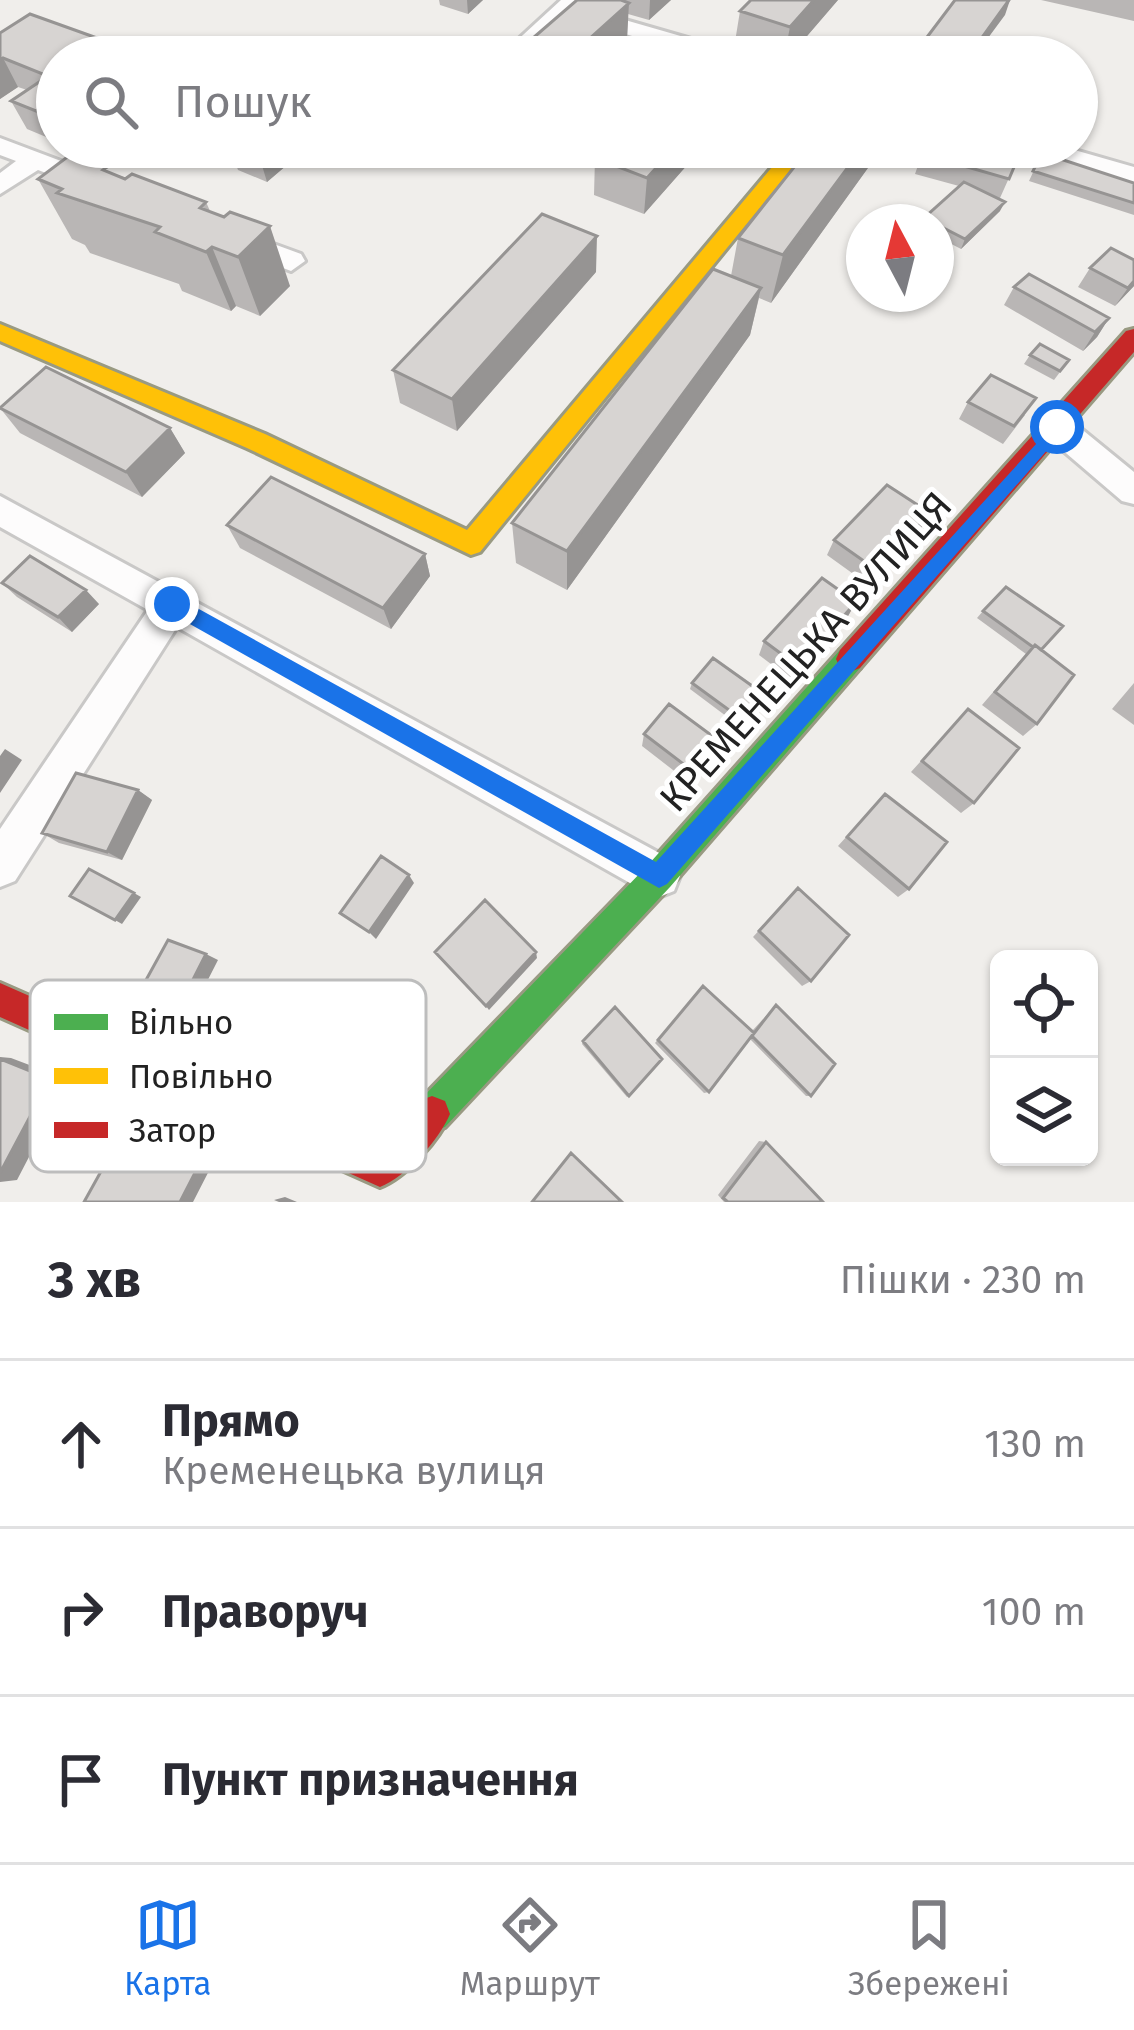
<!DOCTYPE html>
<html lang="uk">
<meta charset="utf-8">
<style>
body{margin:0;font-family:"Fira Sans",sans-serif;background:#f7f7f7;color:#2b2b33}
.controls{position:absolute;right:36px;bottom:36px;display:grid;overflow:hidden;border-radius:18px;box-shadow:0 3px 9px #0004}
.controls button{width:108px;height:108px;display:grid;place-items:center;padding:0;border:0;border-bottom:3px solid #e1e1e2;background:#fff;color:#2b2b33;font:60px sans-serif}
.compass{position:absolute;left:846px;top:204px;width:108px;height:108px;border-radius:50%;background:#fff;box-shadow:0 3px 9px #0004;rotate:353deg}
.stop{position:absolute;width:36px;height:36px;margin:-27px;border:9px solid #1a73e8;border-radius:50%;background:#fff}
.stop.end{background:#1a73e8;border-color:#fff;box-shadow:0 3px 12px #0008}
.list{margin:0;padding:0;list-style:none}
h2{display:flex;justify-content:space-between;align-items:center;height:156px;margin:0;padding:0 48px;font-size:51px}
h2 small{font-size:39px;font-weight:400;color:#7c7c81}
.list li{display:grid;grid-template-columns:78px 1fr auto;gap:36px;align-items:center;box-sizing:border-box;height:168px;padding:0 48px;border-top:3px solid #e1e1e2}
.list b{display:block;font-size:45px;white-space:nowrap}
.list p{margin:0;font-size:39px;white-space:nowrap;color:#7c7c81}
.list em{font-size:39px;font-style:normal;color:#7c7c81}
.icon{flex:none;width:66px;height:66px;fill:none;stroke:currentColor;stroke-width:2;stroke-linecap:round;stroke-linejoin:round}
.map{position:relative;flex:none;width:1134px;height:1202px;overflow:hidden}
.search{position:absolute;background:#fff;box-shadow:0 3px 9px #0004;left:36px;right:36px;top:36px;height:132px;display:flex;align-items:center;gap:30px;box-sizing:border-box;padding:0 42px;border-radius:66px;color:#7c7c81;font-size:45px}
.sheet{height:660px;background:#fff}
nav{display:flex;justify-content:space-around;align-items:center;box-sizing:border-box;height:168px;border-top:3px solid #e1e1e2;background:#fff;font-size:33px;color:#7c7c81}
nav a{display:grid;justify-items:center;gap:6px}
nav .on{color:#1a73e8}
.map>svg:first-child{display:block}
.lines{fill:none;stroke-linecap:round;stroke-linejoin:round}
.street-casing{stroke:#c9c8c7;stroke-width:6}
.fast-casing{stroke:#999a82;stroke-width:6}
.slow-casing{stroke:#999a82;stroke-width:6}
.jam-casing{stroke:#999a82;stroke-width:6}
.street{fill:#fdfcfc;fill-rule:evenodd}
.fast{fill:#4caf50;fill-rule:evenodd}
.slow{fill:#ffc107;fill-rule:evenodd}
.jam{fill:#c62828;fill-rule:evenodd}
.wall{fill:#b9b6b5}
.shaded-wall{fill:#969493}
.building{fill:#d7d4d2;stroke:#969493;stroke-width:3}
.route{fill:#1a73e8}
.labels{text-anchor:middle;dominant-baseline:central;stroke-width:10;stroke-linejoin:round;paint-order:stroke}
.street-label{font-size:39px;fill:#222;stroke:#fff}
.key{fill:#fff;stroke:#bdbdbd;stroke-width:3}
.key-label{font-size:33px;fill:#222}
</style>
<div class="map">
<svg width="1134" height="1202" viewBox="0 0 1134 1202">
<rect width="100%" height="100%" fill="#f0eeeb"/>
<g class="lines">
<g class="street-casing">
<path id="street" d="M561 0H585L580 7 736 52 740 57H703L568 17 525 57H499Z
M0 138 106 178 110 184 97 192 38 170 0 194V173L16 161 0 155Z
M1023 147H1064L1134 167V184L1027 153Z
M238 231 301 254 305 261 291 271 228 247 224 240 228 233Z
M1057 415 1068 418 1134 472V504L1122 501 1046 436 1041 427 1046 418Z
M0 496 674 861 680 876 674 891 659 897 644 891 177 627 15 881 0 887V829L148 610 0 527Z"/>
</g>
<g class="fast-casing">
<path id="fast" d="M850 646 860 650 864 659 860 668 670 887 445 1127 432 1132 419 1127 414 1114 419 1101 648 865 840 650Z"/>
</g>
<g class="slow-casing">
<path id="slow" d="M789 147H809L480 552 471 555 247 448 0 341V324L265 434 467 530Z"/>
</g>
<g class="jam-casing">
<path id="jam" d="M1134 329V352L860 668 850 672 840 668 836 659 840 650 1126 331Z
M0 983 375 1148 419 1101 432 1096 445 1101 450 1114C439 1140 406 1177 380 1187L0 1017Z"/>
</g>
<use href="#street" class="street"/>
<use href="#fast" class="fast"/>
<use href="#slow" class="slow"/>
<use href="#jam" class="jam"/>
</g>
<path class="wall" d="M439 0H483L468 14 440 5Z
M577 0H671L649 20 628 14 627 39Z
M751 0H838L789 57H763L734 48 740 11Z
M1041 0H1134V21Z
M0 33 125 48 51 139 27 129 11 101 27 90 18 87 0 99Z
M308 147 267 182 238 170 231 151Z
M462 147H512L497 161Z
M703 147 644 214 594 195 595 158Z
M883 147 771 303 759 298 750 335 567 590 516 563 512 523 731 276 738 238Z
M1042 153 1134 183V215L1029 181Z
M922 154 1017 160 1000 198V211L961 249 936 236V222H922L924 218 959 186 915 174Z
M114 174 206 202 210 211 290 286 260 316 236 306 231 311 182 291 179 284 90 253 85 245 72 239 38 179Z
M1090 268 1134 286 1115 306 1078 287Z
M596 272 457 431 400 403 393 370Z
M1014 287 1109 318 1097 337 1083 351 1004 305Z
M1030 355 1069 360 1054 380 1024 364Z
M968 402 1025 415 1003 444 959 419Z
M0 408 170 428 185 453 142 497 20 433Z
M227 525 425 554 430 576 391 629 240 548Z
M921 529 870 586 827 555 834 540Z
M2 583 99 604 72 632 17 597Z
M856 602 848 616 792 680 759 655 764 641Z
M983 611 1041 650 1037 724 1023 736 982 705 1026 654 977 618Z
M692 683 762 702 742 728 690 689Z
M1134 683V725L1112 709Z
M968 709 974 803 961 813 911 772Z
M644 734 711 735 706 747 682 777 642 746Z
M138 790 152 800 122 860 59 843 42 833Z
M885 794 909 889 898 897 838 846Z
M798 888 811 981 802 986 753 937Z
M703 986 752 1031 776 1005 811 1096H806L750 1039 709 1092 704 1093 655 1043Z
M583 1041 629 1096 627 1097 582 1044Z
M759 1141 766 1142 823 1202H724L718 1195Z"/>
<path class="shaded-wall" d="M467 0H483L468 14Z
M650 0H671L649 20Z
M814 0H838L789 57H784L790 27Z
M1009 0H1010L1005 15 974 57H968Z
M629 3 627 39 608 57H569Z
M125 48 129 57H113Z
M3 58 18 87 0 99V60Z
M57 96V135L51 139 36 111Z
M279 147H308L267 182 261 162Z
M496 147H512L497 161Z
M675 147H703L644 214 647 178Z
M863 147H883L771 303 783 255Z
M1005 202 1000 211 961 249 965 239Z
M270 226 290 286 260 316 238 257Z
M597 236 596 272 457 431 452 399Z
M212 247 236 306 231 311 206 252Z
M1134 281V286L1115 306 1128 288Z
M761 288 750 335 567 590V551Z
M1109 318 1097 337 1083 351 1095 332Z
M170 428 185 453 142 497 126 472Z
M930 513 921 529 870 586 878 571Z
M425 554 430 576 391 629 383 608Z
M86 590 99 604 72 632 58 617Z
M856 602 848 616 792 680 799 667Z
M711 735 706 747 682 777 686 766Z
M5 749 22 760 0 793V756Z
M138 790 152 800 122 860 107 852Z
M409 875 414 883 376 939 369 932Z
M134 893 141 897 122 924 115 920Z
M536 952 537 958 489 1010 486 1006Z
M206 954 218 960 188 1019 175 1015Z
M0 1057 11 1058 69 1080 17 1180 0 1182Z
M124 1130H140L212 1165 193 1202H180Z
M285 1197 297 1202H279L274 1200Z"/>
<path class="building" d="M577 0H621L629 3 569 57H511Z
M751 0H814L790 27 740 11Z
M955 0H1009L968 57H912Z
M30 14 125 48 113 57H57V96L36 111 11 101 48 76 3 58 0 60V33Z
M705 44 744 57H693Z
M236 147H279L261 162 231 151Z
M606 147H675L647 178 595 158Z
M810 147H863L783 255 738 238Z
M926 147H972L1017 160 1009 179 922 154Z
M74 152 110 165 103 170 125 179 132 174 206 202 200 208 224 217 230 212 270 226 238 257 212 247 206 252 155 232 160 227 57 193 62 189 38 179Z
M1042 153 1134 183V203L1033 171Z
M964 182 1005 202 965 239 936 224V222L924 218Z
M542 214 597 236 452 399 393 370Z
M1111 248 1134 260V281L1128 288 1090 268Z
M713 269 761 288 567 551 512 523Z
M1029 274 1109 318 1095 332 1014 287Z
M1040 344 1069 360 1060 371 1030 355Z
M46 367 170 428 126 472 0 408Z
M991 375 1036 398 1014 426 968 402Z
M271 477 425 554 383 608 227 525Z
M887 485 930 513 878 571 834 540Z
M30 556 86 590 58 617 2 583Z
M822 578 856 602 799 667 764 641Z
M1006 587 1063 626 1041 650 1035 645 1033 647 983 611Z
M1035 645 1074 675 1037 724 995 692Z
M713 658 765 695 744 721 692 683Z
M669 704 711 735 686 766 644 734Z
M968 709 1019 748 974 803 922 761Z
M76 773 138 790 107 852 42 833Z
M885 794 947 842 909 889 847 837Z
M381 856 409 875 369 932 340 913Z
M89 869 134 893 115 920 70 896Z
M798 888 849 935 811 981 759 931Z
M485 900 536 952 486 1006 435 952Z
M168 940 206 954 175 1015 135 1000Z
M703 986 754 1033 709 1092 658 1040Z
M776 1005 835 1064 811 1096 752 1036Z
M615 1007 662 1059 629 1096 583 1041Z
M0 1059 50 1079 0 1173Z
M124 1130 198 1167 180 1202H84Z
M766 1142 823 1202H728L723 1198Z
M571 1153 622 1202H532Z"/>
<path class="route" d="M1057 421 1066 427 1063 432 667 884 659 888 165 610 162 604 165 598H179L656 862Z"/>
<g class="labels">
<g class="street-label">
<text transform="translate(806 652) rotate(-48)">КРЕМЕНЕЦЬКА ВУЛИЦЯ</text>
</g>
</g>
<rect x="30" y="980" width="396" height="192" rx="18" class="key"/>
<rect x="54" y="1014" width="54" height="16" fill="#4caf50"/>
<rect x="54" y="1068" width="54" height="16" fill="#ffc107"/>
<rect x="54" y="1122" width="54" height="16" fill="#c62828"/>
<g class="key-label">
<text x="129" y="1034">Вільно</text>
<text x="129" y="1088">Повільно</text>
<text x="129" y="1142">Затор</text>
</g>
</svg>
<div class="controls">
<button><svg class="icon" aria-label="locate" viewBox="0 0 24 24"><circle cx="12" cy="12" r="6"/><path d="M12 2v4M12 18v4M2 12h4M18 12h4"/></svg></button>
<button><svg class="icon" aria-label="layers" viewBox="0 0 24 24"><path d="M12 4l9 5-9 5-9-5zM3 14l9 5 9-5"/></svg></button>
</div>
<svg class="compass" viewBox="-18 -18 36 36"><path d="M0-13l5 13h-10z" fill="#e53935"/><path d="M0 13l5-13h-10z" fill="#7c7c81"/></svg>
<div class="stop" style="left:1057px;top:427px"></div>
<div class="stop end" style="left:172px;top:604px"></div>
<div class="search"><svg class="icon" aria-label="search" viewBox="0 0 24 24"><circle cx="10" cy="10" r="6"/><path d="M15 15l6 6"/></svg>Пошук</div>
</div>
<section class="sheet">
<h2>3 хв<small>Пішки · 230 m</small></h2>
<ul class="list">
<li><svg class="icon" aria-label="ahead" viewBox="0 0 24 24"><path d="M12 20V5M6 11l6-6 6 6"/></svg><div><b>Прямо</b><p>Кременецька вулиця</p></div><em>130 m</em></li>
<li><svg class="icon" aria-label="right" viewBox="0 0 24 24"><path d="M7 20v-9h11M14 6l5 5-5 5"/></svg><div><b>Праворуч</b></div><em>100 m</em></li>
<li><svg class="icon" aria-label="arrive" viewBox="0 0 24 24"><path d="M6 21V4h12l-3 4 3 4H6"/></svg><div><b>Пункт призначення</b></div></li>
</ul>
</section>
<nav>
<a class="on"><svg class="icon" aria-label="map" viewBox="0 0 24 24"><path d="M3 6l6-2 6 2 6-2v14l-6 2-6-2-6 2zM9 4v14M15 6v14"/></svg>Карта</a>
<a><svg class="icon" aria-label="directions" viewBox="0 0 24 24"><path d="M12 3l9 9-9 9-9-9zM9 14v-3h6M13 9l2 2-2 2"/></svg>Маршрут</a>
<a><svg class="icon" aria-label="saved" viewBox="0 0 24 24"><path d="M7 4h10v16l-5-4-5 4z"/></svg>Збережені</a>
</nav>
